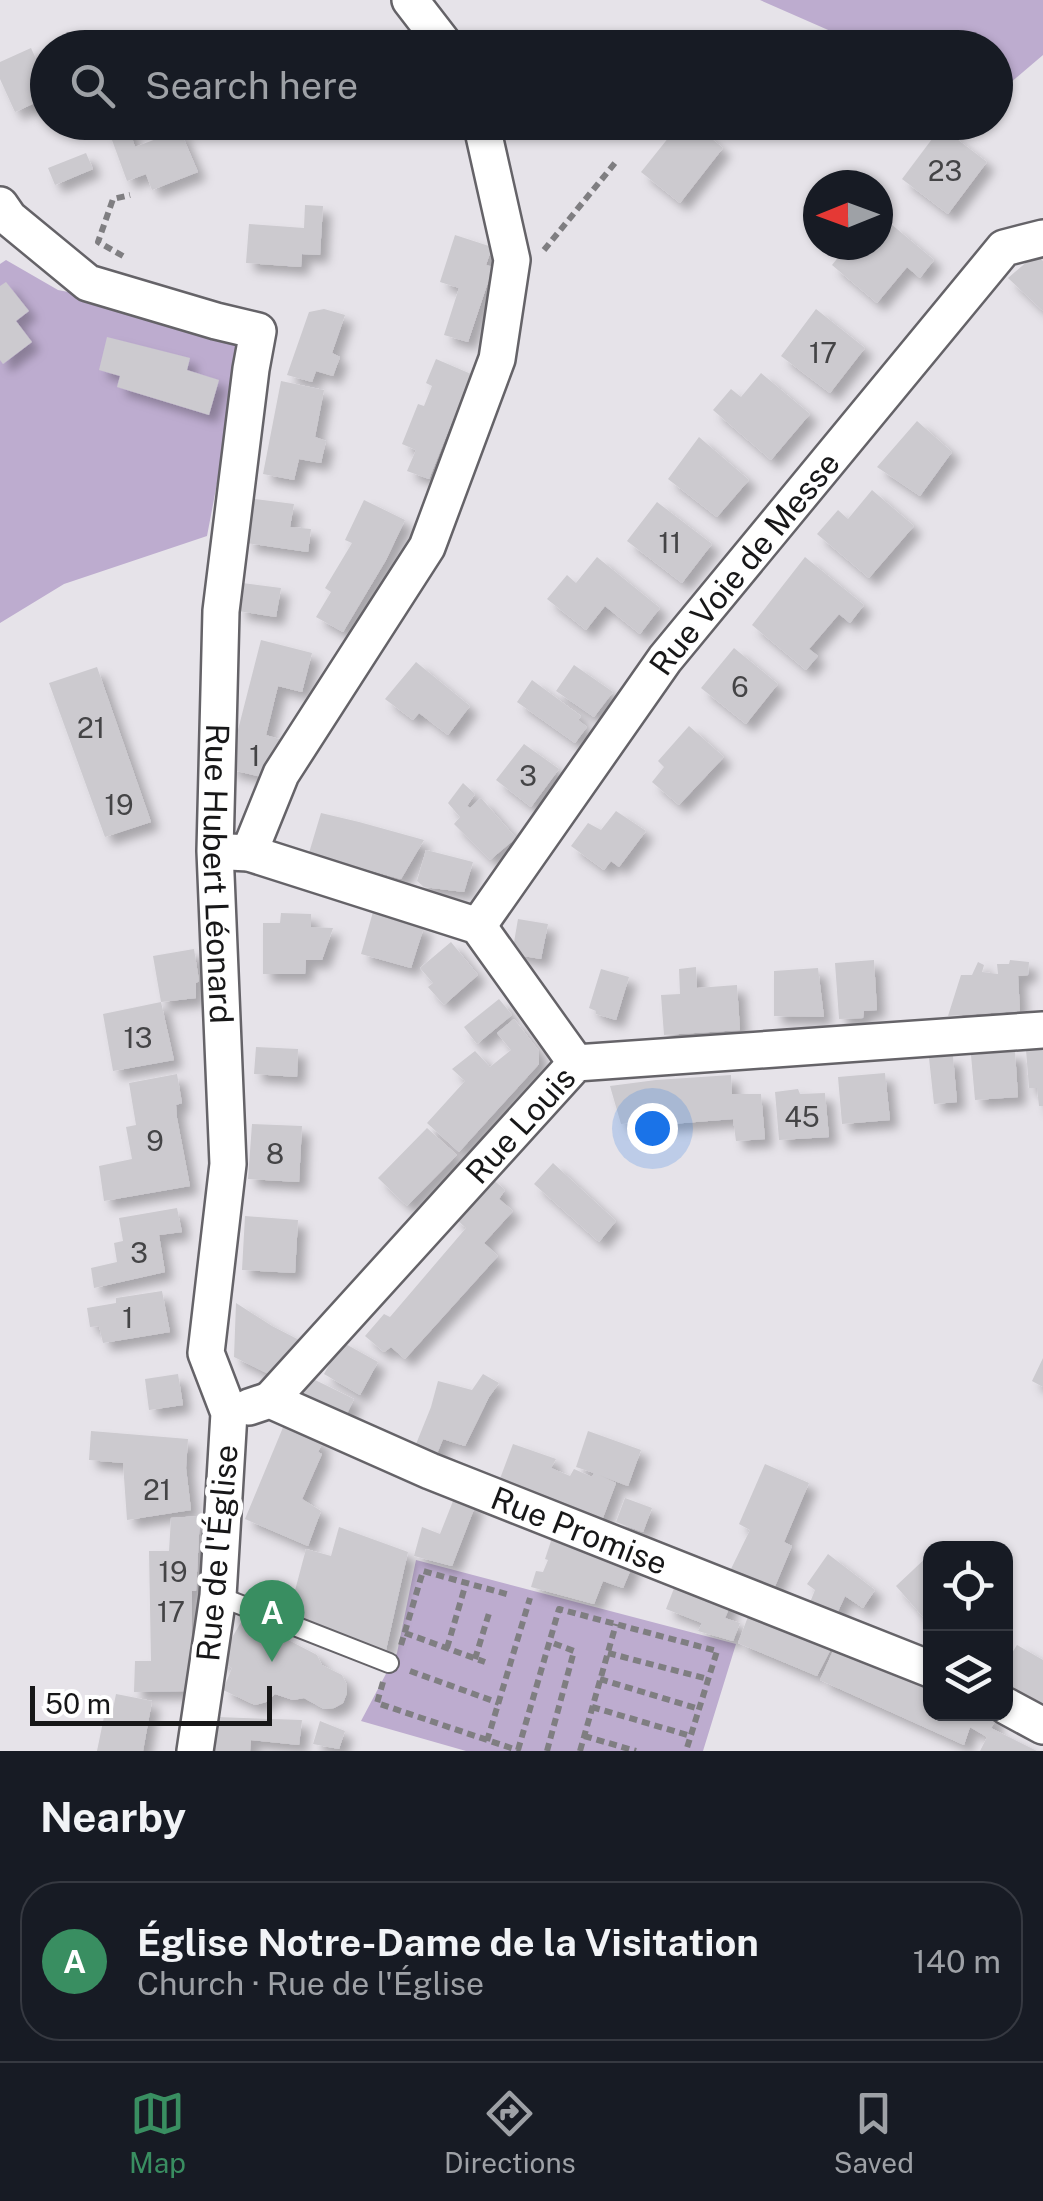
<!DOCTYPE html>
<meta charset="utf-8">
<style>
body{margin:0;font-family:"Public Sans",sans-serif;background:#242831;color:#f1f3f6}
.controls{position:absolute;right:30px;bottom:30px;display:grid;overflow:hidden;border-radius:20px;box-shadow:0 2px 8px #0004}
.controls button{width:90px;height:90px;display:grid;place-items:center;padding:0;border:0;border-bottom:2px solid #363941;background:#171b24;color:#f1f3f6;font:50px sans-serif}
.compass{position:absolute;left:803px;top:170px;width:90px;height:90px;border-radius:50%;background:#171b24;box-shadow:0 2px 8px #0004;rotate:269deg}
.scale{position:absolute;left:30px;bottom:25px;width:242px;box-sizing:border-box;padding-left:10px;border:5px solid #171718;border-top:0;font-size:28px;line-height:35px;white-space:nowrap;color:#171718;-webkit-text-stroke:8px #fff;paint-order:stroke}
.you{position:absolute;left:652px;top:1128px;width:35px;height:35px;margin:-25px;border:8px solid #fff;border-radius:50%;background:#1a73e8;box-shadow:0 0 0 15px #1a73e833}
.badge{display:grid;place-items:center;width:65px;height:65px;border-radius:50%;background:#398e61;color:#fff;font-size:32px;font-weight:700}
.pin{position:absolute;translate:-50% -82px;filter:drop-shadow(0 2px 5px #0008)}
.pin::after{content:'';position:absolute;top:52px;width:35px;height:30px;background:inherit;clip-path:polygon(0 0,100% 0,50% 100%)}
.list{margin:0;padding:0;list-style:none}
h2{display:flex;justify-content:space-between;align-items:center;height:130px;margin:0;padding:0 40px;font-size:42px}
h2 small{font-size:32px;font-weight:400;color:#9ea1a6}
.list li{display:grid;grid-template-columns:65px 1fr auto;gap:30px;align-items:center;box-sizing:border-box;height:160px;margin:0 20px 20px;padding:0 20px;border:2px solid #363941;border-radius:40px}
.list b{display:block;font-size:38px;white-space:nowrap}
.list p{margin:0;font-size:32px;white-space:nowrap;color:#9ea1a6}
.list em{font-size:32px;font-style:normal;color:#9ea1a6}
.icon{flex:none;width:55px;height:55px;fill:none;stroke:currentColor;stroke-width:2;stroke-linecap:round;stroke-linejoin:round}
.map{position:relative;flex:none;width:1043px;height:1751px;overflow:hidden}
.search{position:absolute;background:#171b24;box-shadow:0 2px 8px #0004;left:30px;right:30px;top:30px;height:110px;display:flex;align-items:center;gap:25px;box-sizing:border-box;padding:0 35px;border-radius:55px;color:#9ea1a6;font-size:38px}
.sheet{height:310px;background:#171b24}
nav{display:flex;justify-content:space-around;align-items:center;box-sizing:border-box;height:140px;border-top:2px solid #363941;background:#171b24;font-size:28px;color:#9ea1a6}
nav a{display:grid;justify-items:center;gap:5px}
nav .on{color:#398e61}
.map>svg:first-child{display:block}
.green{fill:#bdaccf}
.building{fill:#cccacf;filter:url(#shadow)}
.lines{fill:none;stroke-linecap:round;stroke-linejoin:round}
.service-casing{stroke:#656368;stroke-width:22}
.minor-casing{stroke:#656368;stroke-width:40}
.path{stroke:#7f7e81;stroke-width:6;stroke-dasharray:8 5;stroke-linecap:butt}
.service{stroke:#fff;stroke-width:18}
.minor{stroke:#fff;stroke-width:35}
.labels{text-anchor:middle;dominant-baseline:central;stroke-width:10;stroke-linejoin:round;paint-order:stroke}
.number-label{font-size:28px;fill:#444446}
.street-label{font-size:32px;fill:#171718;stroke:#fff}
</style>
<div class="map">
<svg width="1043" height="1751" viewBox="0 0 1043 1751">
<defs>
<filter id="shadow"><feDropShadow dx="8" dy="8" stdDeviation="5" flood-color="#0004"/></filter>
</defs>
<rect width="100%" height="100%" fill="#e6e3e9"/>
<path class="green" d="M760 0H1043V55L996 95V48L867 47Z
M6 260 58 290 216 321 242 352 207 536 64 584 0 623V264Z
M416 1560 736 1644 703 1751H466L361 1721 397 1653Z"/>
<path class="building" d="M31 48 48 85V97L15 112 0 79V62Z
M127 122 135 147 180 130 198 172 152 190 146 174 127 181 108 129Z
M681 122H691L723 148 680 203 641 172Z
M941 127 987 162 948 214 902 179Z
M86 153 93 169 55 185 48 168Z
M305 205 323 206 320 255 302 254 301 267 246 263 249 224 304 228Z
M891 224 934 260 920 278 907 267 877 303 832 265 848 245H865L870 249 874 245H878V240Z
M455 235 492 247 486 265 493 267 468 342 444 335 459 288 440 282Z
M1036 254 1043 261V311L1008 278Z
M6 282 29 311 16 321 32 342 3 364 0 360V286Z
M324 309 345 315 332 353 340 357 333 376 316 371 312 382 287 375 309 312Z
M816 309 865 348 830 393 781 356Z
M107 337 190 358 187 370 219 380 209 415 117 387 120 376 99 370Z
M436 359 471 374 429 479 407 471 416 450 402 444 418 404 424 406 432 386 426 383Z
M761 373 810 414 771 460 713 410 731 389 741 397Z
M281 381 324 390 315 437 326 441 321 463 299 459 294 480 263 474Z
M917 421 952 452 920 496 877 467Z
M699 437 749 480 717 517 668 479Z
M872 490 914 526 869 578 817 534 838 510 848 519Z
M255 499 294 504 290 527 311 529 308 552 246 543Z
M364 500 405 520 386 560 343 632 316 617 331 592 325 588 352 543 345 540Z
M657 502 712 544 682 583 627 541Z
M597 557 660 608 640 634 605 606 586 630 547 599 567 575 576 583Z
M805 557 864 605 850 623 839 614 809 649 818 656 806 670 752 625Z
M242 583 281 588 276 617 238 611Z
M261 640 312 653 302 692 278 686 266 735 285 741 266 778 228 769Z
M734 648 778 684 746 724 701 688Z
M416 662 470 706 448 735 419 713 413 720 385 699Z
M574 665 613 692 594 717 556 691Z
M97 667 151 822 105 837 49 683Z
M532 680 581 716 578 720 587 727 575 743 517 702Z
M689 726 724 757 679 805 652 782 664 767 658 761Z
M524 744 559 769 531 807 496 780Z
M463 783 475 794 467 806 470 808 481 798 516 838 490 860 454 824 460 817 448 803Z
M616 811 646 831 619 867 611 861 604 870 571 846 588 823 601 830Z
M321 813 359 822 424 840 401 879 309 853Z
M426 850 473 862 464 892 424 887 417 881Z
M373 912 424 927 411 968 361 954Z
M281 913 311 914V927L333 928 322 960H306L305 974H263V923H280Z
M518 919 548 924 541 959 512 954Z
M451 942 478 975 444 1005 428 987 433 983 420 968Z
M194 949 199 981 196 983V998L161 1002 153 956Z
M874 960 877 1010 864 1011 863 1018 839 1019 835 963Z
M1010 960 1029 962 1028 975 1018 976 1020 1011 948 1016 961 975H972L978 962 984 965 982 972 998 974 997 964H1009Z
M696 967 697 988 737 985 740 1030 664 1035 661 995 680 994 679 969Z
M818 968 824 1017 774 1016V971Z
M601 969 629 977 616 1020 596 1014V1011L589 1008Z
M499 999 512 1015 477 1044 464 1027Z
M161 1002 174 1060 113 1071 103 1014Z
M514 1019 539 1051V1064L459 1152 427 1123 465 1081 452 1069 475 1051 490 1067 511 1050 497 1033Z
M256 1047 298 1049 297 1077 254 1074Z
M1043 1049V1106H1039L1037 1088H1029L1026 1050Z
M1015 1051 1018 1097 975 1100 971 1055Z
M953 1056 957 1102 934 1104 929 1058Z
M885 1073 890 1120 842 1124 838 1077Z
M177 1074 182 1103 176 1105 177 1118 190 1186 104 1201 99 1166 132 1159 126 1127 136 1125 129 1083Z
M731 1075 732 1094H761L765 1139 736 1141 733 1119 659 1125V1120L621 1124 610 1086 656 1080Z
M798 1089 800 1094 825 1093 829 1137 779 1140 775 1092Z
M252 1124 302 1126 299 1182 248 1179Z
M427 1128 457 1155 407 1206 378 1178Z
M553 1163 616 1221 599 1242 534 1184Z
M489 1176 505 1190 499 1199 513 1211 484 1243 498 1256 405 1359 391 1347 384 1352 365 1336 384 1314 390 1317 466 1228 453 1216Z
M177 1208 182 1232 159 1235 165 1272 94 1288 91 1268 117 1262 114 1243 123 1241 119 1218Z
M245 1216 298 1220 295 1273 242 1270Z
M162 1291 170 1332 103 1343 99 1326 90 1327 87 1308 116 1303V1298Z
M236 1303 272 1326 301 1341 273 1376 234 1357Z
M342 1342 378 1362 360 1395 324 1374Z
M1043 1358V1387L1032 1381Z
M178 1374 183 1405 149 1410 145 1379Z
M483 1374 499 1383 489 1397 465 1446 443 1439 434 1461 412 1454 431 1407 438 1381 472 1390Z
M313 1379 354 1399 343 1422 299 1400Z
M284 1425 323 1442 318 1452 322 1454 302 1499 321 1511 308 1546 245 1519Z
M91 1431 188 1439 186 1468 191 1510 127 1520 123 1463 89 1460Z
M588 1431 641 1450 628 1486 599 1475 616 1483 601 1523 498 1484 513 1444 556 1459 551 1468 570 1476 574 1469 592 1477 594 1473 576 1467Z
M765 1464 809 1483 784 1542 792 1546 773 1591 730 1571 750 1530 739 1524Z
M455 1496 476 1504 452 1566 414 1556 422 1527 440 1534Z
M625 1498 652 1508 643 1532 616 1522Z
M200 1516 196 1591H192L191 1691 134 1692 135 1661H151L149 1551H169L171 1518Z
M339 1527 408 1552 386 1650 288 1617 306 1549 331 1556Z
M554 1532 634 1562 623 1588 603 1581 594 1604 531 1587 536 1571 543 1572 548 1560 545 1559Z
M828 1554 875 1590 863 1608 845 1596 836 1616 809 1605 815 1590 807 1584Z
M930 1554V1625L896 1586Z
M678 1578 733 1599 725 1618 740 1623 733 1641 698 1631 702 1623 666 1609Z
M752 1606 835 1641 817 1676 738 1643Z
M244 1617 317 1655 322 1665 342 1675 347 1685V1693L343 1703 334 1708 324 1709 304 1698 293 1700 275 1694 266 1702 255 1705 223 1690 232 1668 219 1660Z
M837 1642 930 1683V1714H994L998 1716 991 1728 1037 1751H980L987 1737 970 1727 964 1745 820 1680Z
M1006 1645 1012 1653 1017 1645 1043 1660V1706L1040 1712 1006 1693Z
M116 1694 152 1701 143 1751H97L105 1712 112 1714Z
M217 1717 302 1720 299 1745 251 1740 250 1751H215Z
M320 1721 345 1731 339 1749 313 1744Z"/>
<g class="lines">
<g class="service-casing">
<path id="service" d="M218 1596 389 1663"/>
</g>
<g class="minor-casing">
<g id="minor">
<path d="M410 0 447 48"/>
<path id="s1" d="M0 205 9 218 88 283 216 321 258 331 251 369 221 611 215 851 228 1164 206 1353 229 1413 218 1596 195 1751"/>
<path d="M229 852 249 853 478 926 576 1063"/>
<path d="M249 853 281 774 427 547 497 359 512 260 481 122"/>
<path id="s2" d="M478 926 665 659 1004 248 1043 238"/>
<path id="s3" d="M270 1400 576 1063 1043 1030"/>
<path id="s4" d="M249 1407 270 1400 430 1471 930 1669"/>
<path d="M1006 1706 1043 1726"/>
</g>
</g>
<path class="path" d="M544 250 615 163
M123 256 98 242 113 199 130 195
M405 1633 485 1662
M401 1645 423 1571 510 1595
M447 1648 466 1583
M608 1653 708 1679
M475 1659 490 1610
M410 1671 499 1703
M600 1679 699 1709
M383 1682 377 1703 520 1751
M592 1707 691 1736
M584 1736 636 1751
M487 1741 530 1598
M518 1750 559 1609 717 1651 686 1751
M547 1751 574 1651 550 1642
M580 1751 616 1624"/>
<use href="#service" class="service"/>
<use href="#minor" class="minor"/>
</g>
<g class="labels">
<g class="number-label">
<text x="945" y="170">23</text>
<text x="823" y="352">17</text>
<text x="670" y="542">11</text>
<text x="740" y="686">6</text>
<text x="91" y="727">21</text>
<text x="255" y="755">1</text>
<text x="528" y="775">3</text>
<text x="119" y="804">19</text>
<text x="138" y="1037">13</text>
<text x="802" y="1116">45</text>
<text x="155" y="1140">9</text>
<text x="275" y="1153">8</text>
<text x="139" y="1252">3</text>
<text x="128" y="1317">1</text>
<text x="157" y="1489">21</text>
<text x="173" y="1571">19</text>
<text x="171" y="1611">17</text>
</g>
<g class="street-label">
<text stroke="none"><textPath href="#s2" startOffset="450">Rue Voie de Messe</textPath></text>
<text stroke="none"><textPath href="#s1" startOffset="840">Rue Hubert Léonard</textPath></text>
<text stroke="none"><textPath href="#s3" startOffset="372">Rue Louis</textPath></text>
<text stroke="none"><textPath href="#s4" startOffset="358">Rue Promise</textPath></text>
<text transform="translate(217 1553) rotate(-85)">Rue de l'Église</text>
</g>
</g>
</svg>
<div class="controls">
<button><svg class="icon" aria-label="locate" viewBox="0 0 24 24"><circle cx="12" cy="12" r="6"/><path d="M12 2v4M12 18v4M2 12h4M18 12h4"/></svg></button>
<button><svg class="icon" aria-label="layers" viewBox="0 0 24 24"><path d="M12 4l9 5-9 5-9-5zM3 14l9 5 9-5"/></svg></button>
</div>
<svg class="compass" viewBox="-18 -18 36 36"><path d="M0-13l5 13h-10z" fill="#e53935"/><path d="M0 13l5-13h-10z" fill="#9ea1a6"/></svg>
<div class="scale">50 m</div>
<div class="you"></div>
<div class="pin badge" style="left:272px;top:1662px">A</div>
<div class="search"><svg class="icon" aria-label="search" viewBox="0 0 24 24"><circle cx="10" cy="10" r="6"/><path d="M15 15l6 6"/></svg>Search here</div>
</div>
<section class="sheet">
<h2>Nearby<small></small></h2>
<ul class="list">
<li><span class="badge">A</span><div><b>Église Notre-Dame de la Visitation</b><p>Church · Rue de l'Église</p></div><em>140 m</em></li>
</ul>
</section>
<nav>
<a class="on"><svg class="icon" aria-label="map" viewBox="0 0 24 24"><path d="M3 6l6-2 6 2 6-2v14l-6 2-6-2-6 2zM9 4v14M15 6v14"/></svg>Map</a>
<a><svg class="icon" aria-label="directions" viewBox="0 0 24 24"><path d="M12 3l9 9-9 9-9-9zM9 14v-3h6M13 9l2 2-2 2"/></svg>Directions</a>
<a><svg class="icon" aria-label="saved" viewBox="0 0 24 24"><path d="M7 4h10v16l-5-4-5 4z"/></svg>Saved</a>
</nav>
